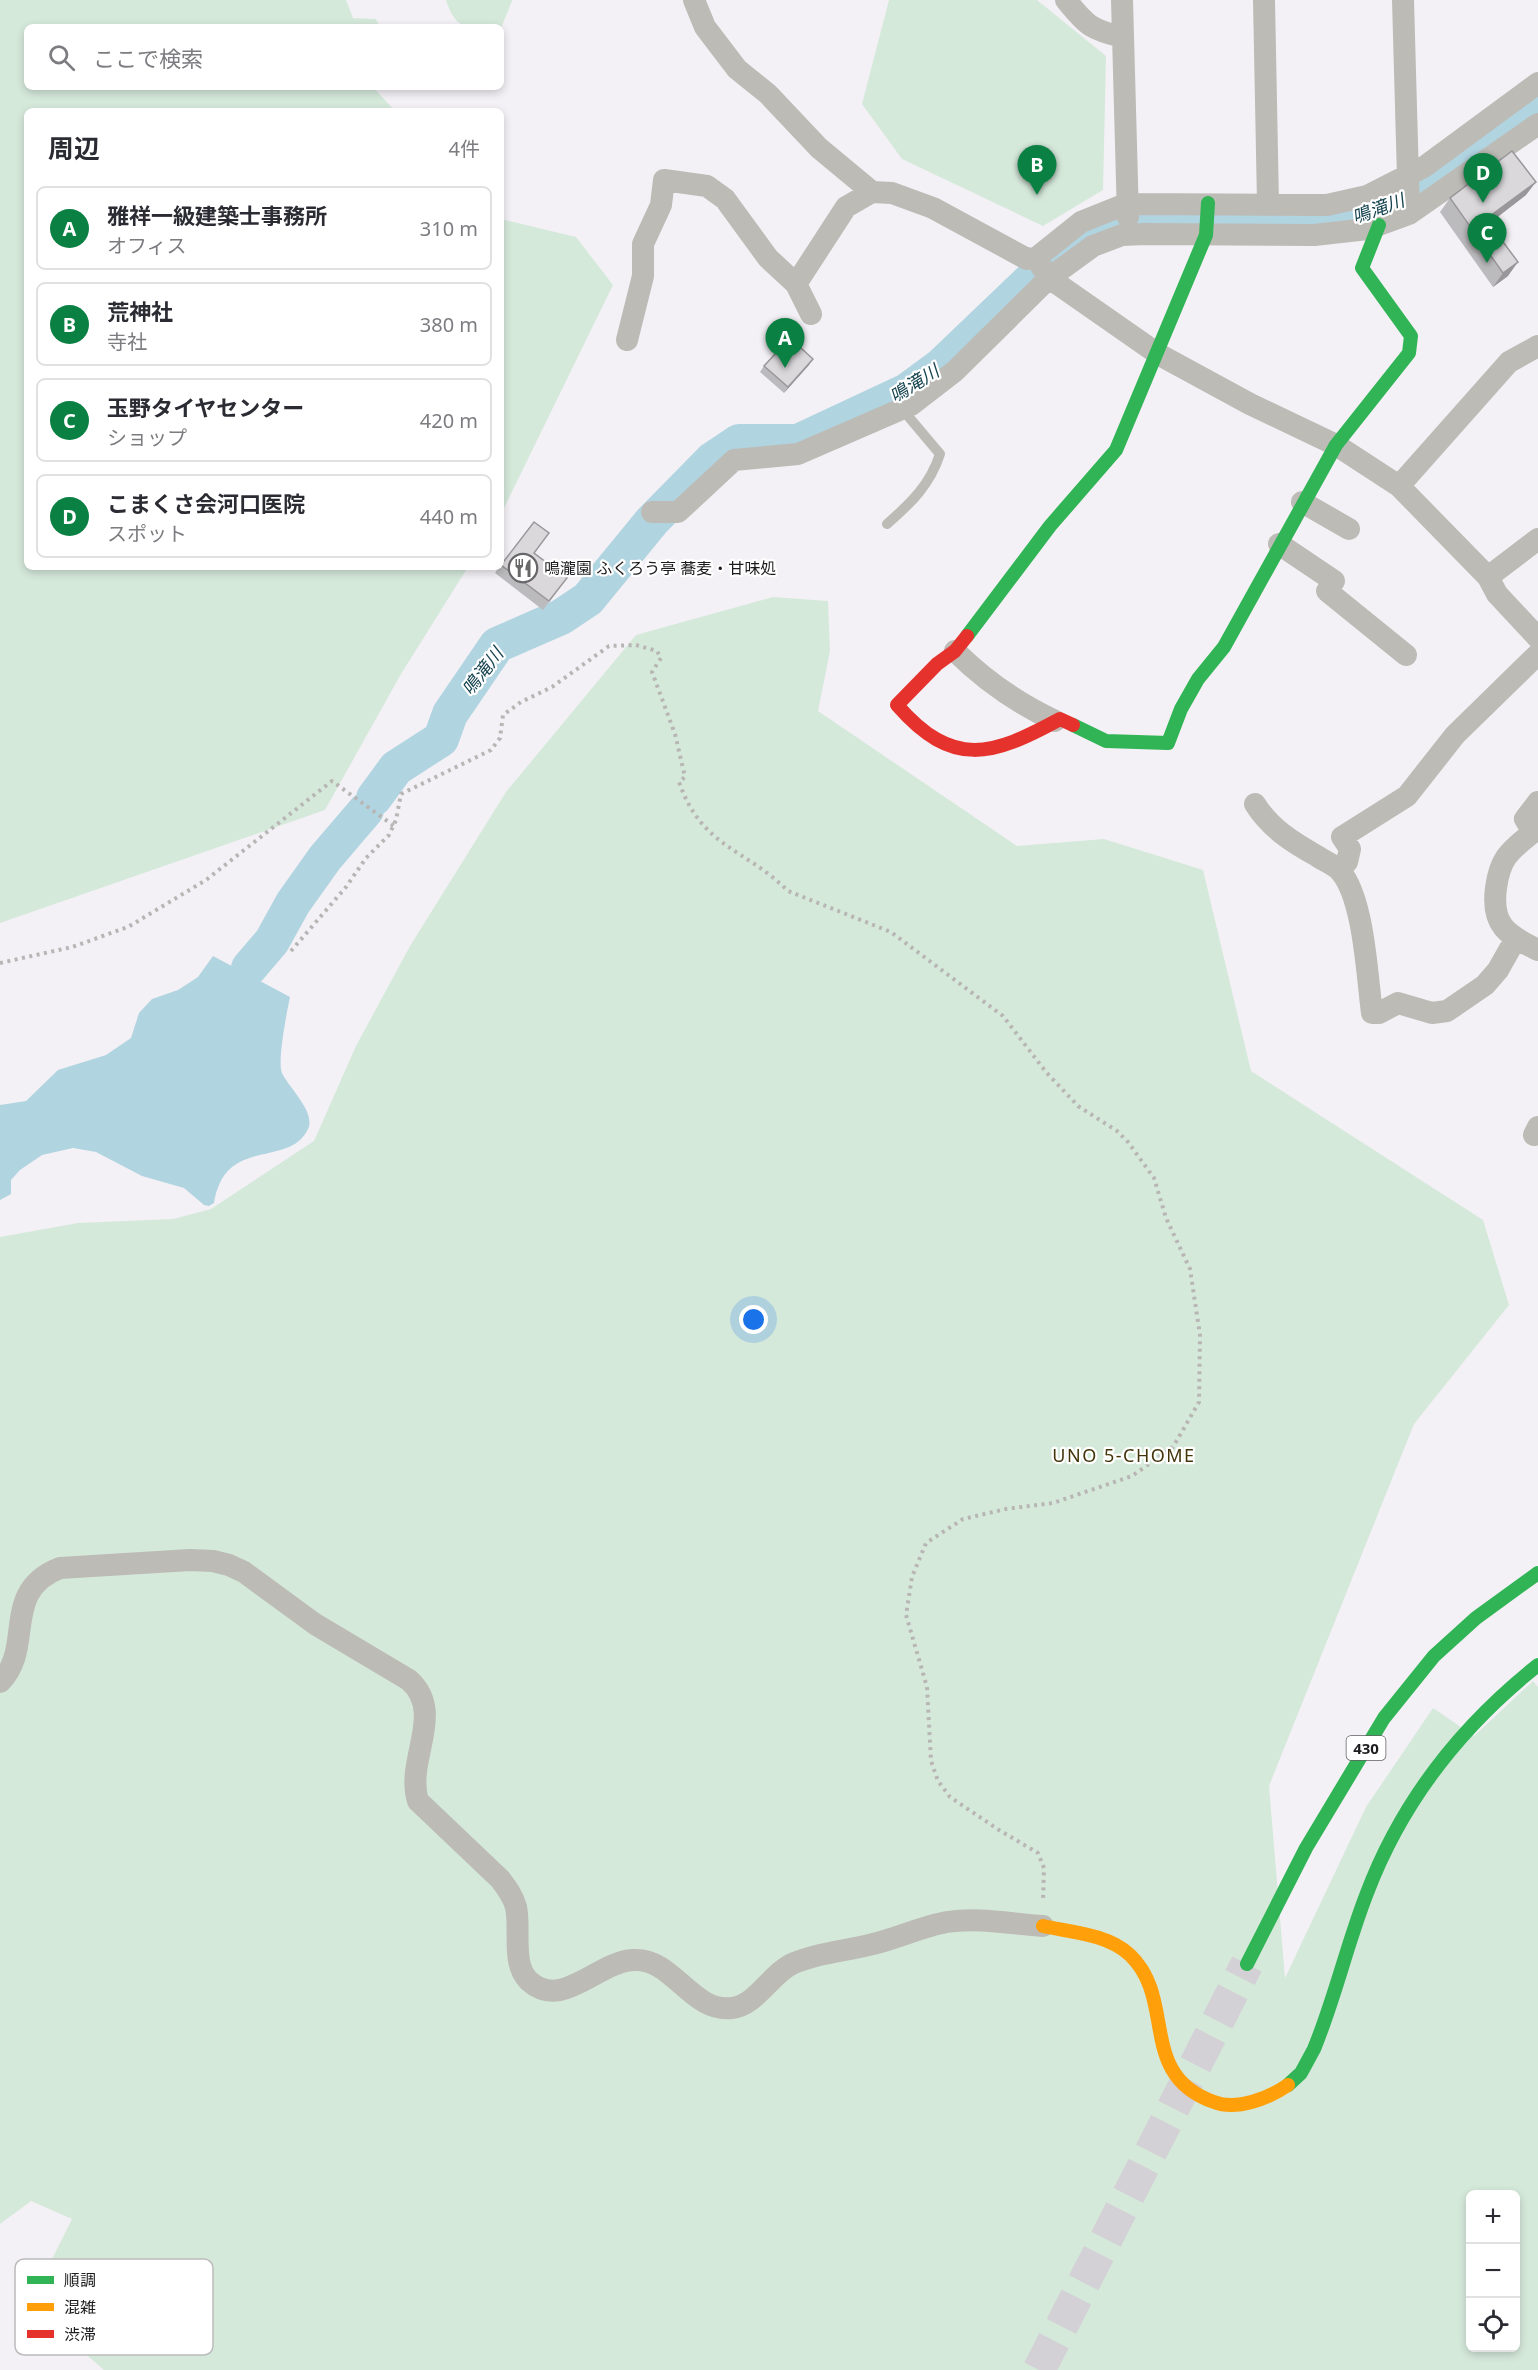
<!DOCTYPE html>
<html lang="ja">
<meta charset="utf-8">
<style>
body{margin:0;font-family:"Noto Sans","Noto Sans JP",sans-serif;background:#f2f2f3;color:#2b2b33}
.controls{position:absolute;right:18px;bottom:18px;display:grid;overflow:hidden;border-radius:9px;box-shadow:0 3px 9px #0003}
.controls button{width:54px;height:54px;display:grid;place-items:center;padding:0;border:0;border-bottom:2px solid #e1e1e2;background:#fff;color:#2b2b33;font:30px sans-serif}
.you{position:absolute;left:754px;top:1320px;width:21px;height:21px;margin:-15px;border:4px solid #fff;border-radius:50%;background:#1a73e8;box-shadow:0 0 0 9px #1a73e833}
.badge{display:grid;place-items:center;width:39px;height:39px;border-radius:50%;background:#0b8043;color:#fff;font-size:20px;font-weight:700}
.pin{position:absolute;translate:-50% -50px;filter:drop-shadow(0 2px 3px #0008)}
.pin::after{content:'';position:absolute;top:32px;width:21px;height:18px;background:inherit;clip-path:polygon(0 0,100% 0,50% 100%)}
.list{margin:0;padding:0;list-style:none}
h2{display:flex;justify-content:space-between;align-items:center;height:78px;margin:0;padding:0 24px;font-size:26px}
h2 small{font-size:20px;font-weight:400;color:#7c7c81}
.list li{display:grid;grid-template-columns:39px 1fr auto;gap:18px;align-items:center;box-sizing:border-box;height:84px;margin:0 12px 12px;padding:0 12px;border:2px solid #e1e1e2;border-radius:9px}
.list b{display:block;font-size:22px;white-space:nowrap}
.list p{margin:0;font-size:20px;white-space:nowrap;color:#7c7c81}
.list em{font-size:20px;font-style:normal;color:#7c7c81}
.icon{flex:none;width:33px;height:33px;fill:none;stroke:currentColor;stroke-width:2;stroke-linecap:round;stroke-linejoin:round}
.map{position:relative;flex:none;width:1538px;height:2370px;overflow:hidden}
.search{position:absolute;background:#fff;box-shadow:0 3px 9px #0003;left:24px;top:24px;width:480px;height:66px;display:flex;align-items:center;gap:15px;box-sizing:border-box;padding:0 21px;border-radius:9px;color:#7c7c81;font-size:22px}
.panel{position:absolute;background:#fff;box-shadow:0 3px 9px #0003;left:24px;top:108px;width:480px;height:462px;border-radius:9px}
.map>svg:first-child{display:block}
.green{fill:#d5e9db;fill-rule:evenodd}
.water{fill:#b1d4e1}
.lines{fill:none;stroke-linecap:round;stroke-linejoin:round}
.stream{stroke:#b1d4e1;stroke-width:6}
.river{stroke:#b1d4e1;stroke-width:36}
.highway-tunnel{stroke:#d3d1d5;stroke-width:33;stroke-dasharray:33 16;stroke-linecap:butt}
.path{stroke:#b8b6b4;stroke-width:4;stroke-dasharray:3 4.5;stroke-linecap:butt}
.lane{stroke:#bdbbb6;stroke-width:10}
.street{stroke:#bdbbb6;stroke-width:22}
.fast{stroke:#30b455;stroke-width:14}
.slow{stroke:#ff9f0a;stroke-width:14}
.jam{stroke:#e5322d;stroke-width:14}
.wall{fill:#bbbabc}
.shaded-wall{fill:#999799}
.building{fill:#dad8db;stroke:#999799;stroke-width:1.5}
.labels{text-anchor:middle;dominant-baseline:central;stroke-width:4.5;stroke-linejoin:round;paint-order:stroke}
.shield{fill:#fff;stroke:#606062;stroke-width:1.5}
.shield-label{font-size:15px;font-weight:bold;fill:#1c1c1e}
.poi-label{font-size:16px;fill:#1c1c1e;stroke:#fff;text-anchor:start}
.water-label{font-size:18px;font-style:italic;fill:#15434f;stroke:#fff}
.neighbourhood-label{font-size:18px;letter-spacing:1.5px;fill:#43350b;stroke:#fff}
.key{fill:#fff;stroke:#bbbbbc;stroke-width:1.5}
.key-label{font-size:16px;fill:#1c1c1e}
</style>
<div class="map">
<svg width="1538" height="2370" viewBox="0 0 1538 2370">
<rect width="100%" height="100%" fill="#f3f1f5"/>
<path class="green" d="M0 0H346L353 18 376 19 380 27H27V87H373L395 111H27V567H468L401 674 325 810 0 923Z
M446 0H512V1L501 28C473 20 459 40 446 0Z
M889 0H1037L1106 56 1103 190 1043 226 902 159 862 104Z
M501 219 576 237 613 285 501 514Z
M773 597 828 601 830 651 818 711 1017 846 1104 839 1203 870 1251 1071 1483 1220 1509 1305 1414 1424 1269 1786 1285 1978 1366 1807 1433 1708 1474 1736 1533 1681 1538 1687V2370H104L29 2305 72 2219 31 2201 0 2224V1237L78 1223 173 1219 211 1209 314 1141 356 1046 410 946 506 792 636 635ZM1470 2194H1516V2348H1470Z"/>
<path class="water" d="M213 956 290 997C287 1011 277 1062 282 1073 289 1088 316 1112 308 1129 289 1169 225 1135 214 1203L209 1206 204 1205 184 1188 142 1176 96 1152 73 1148 42 1155 20 1170 11 1180V1194L0 1200V1105L26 1101 58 1070 106 1055 131 1038 139 1013 152 999 178 990 198 977Z"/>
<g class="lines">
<path class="stream" d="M241 978 249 968"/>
<path class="river" d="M374 798 396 768 441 739 450 714 497 645 561 617 588 599 652 521 712 460 739 442H798L907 391 941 366 1034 277 1086 239 1118 226 1147 223 1216 221 1313 226 1337 223 1366 217 1399 204 1418 193 1536 107
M249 968 272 941 293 903 325 858 366 810"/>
<path class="highway-tunnel" d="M1039 2370 1247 1964"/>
<path class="path" d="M291 951 346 887 366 858 389 835 396 820 401 794 491 750 500 738 503 715 521 702 552 687 609 646 636 645 657 651 661 658 652 672 675 734 685 777 679 782C702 848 745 848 788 891L891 932 1003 1016 1046 1072 1078 1106 1117 1131 1128 1142 1154 1178 1166 1218 1190 1269 1200 1335 1199 1402 1173 1447 1132 1476 1053 1503 1006 1509 963 1519 926 1543 912 1577 906 1615 927 1687 931 1761 938 1781 950 1797 999 1830 1038 1853 1044 1868 1043 1901
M0 963 72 947 128 927 206 880 332 781 394 826"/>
<path class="lane" d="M887 524C911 503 930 485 940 454L902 409"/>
<path class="street" d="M694 0 705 27 737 69 768 94 819 148 872 192 892 193 933 208 1027 259 1036 258 1081 222 1126 204 1327 205 1367 196 1424 167 1538 83
M1066 0C1086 25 1091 30 1123 37
M1122 0 1128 217
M1264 0 1268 203
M1403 0 1409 214
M1041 266 1049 278 1158 354 1250 404 1336 445 1399 486 1488 577 1538 539
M796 284 846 207 872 192
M627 340 643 276V244L661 205 664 180 707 186 725 199 768 258 796 284 811 314
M1399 486 1509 362 1538 346
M1302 502 1349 529
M652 512H678L734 460 798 454 911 405 955 371 1049 278 1093 246 1122 235 1145 234 1314 235 1368 229 1409 214 1538 124
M1279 544 1334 581 1327 591 1406 655
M1488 577 1497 594 1538 638
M955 651C985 681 1017 703 1055 721
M1538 802 1525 819 1533 832C1510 851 1500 857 1496 888 1491 925 1507 935 1538 950
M1255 804C1270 828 1292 842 1317 856 1324 861 1335 865 1340 871 1364 898 1367 976 1372 1013H1379L1398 1003 1432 1013 1447 1011 1485 985 1498 970 1516 938
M1339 870 1347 862 1350 849 1342 837 1407 796 1455 735 1538 654
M1534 1135 1538 1127
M0 1682C35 1648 0 1591 60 1568L190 1560 213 1561 229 1565 244 1572 315 1624 409 1680C446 1713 405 1760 418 1801L500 1879C507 1888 513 1896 516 1907 521 1929 511 1964 529 1981 562 2011 597 1962 633 1960 673 1957 691 2013 732 2008 757 2005 771 1973 794 1963 820 1952 847 1951 873 1944 898 1938 923 1926 947 1922 978 1917 1011 1924 1043 1926"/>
<path class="fast" d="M967 636 1050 526 1116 450 1206 235 1208 203
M1073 725 1106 741 1168 743 1181 709 1198 679 1224 647 1336 445 1409 353 1411 336 1362 268 1379 225
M1247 1964 1306 1848 1384 1718 1434 1656 1476 1618 1538 1573
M1288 2085 1301 2073 1314 2049C1335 1998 1347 1944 1367 1893 1402 1801 1461 1726 1538 1665"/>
<path class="slow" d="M1043 1926C1070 1932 1108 1934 1130 1955 1177 2000 1137 2075 1214 2102 1237 2111 1269 2098 1288 2085"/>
<path class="jam" d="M967 636 955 651 937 664 897 705C953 769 992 756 1060 719L1073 725"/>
</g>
<path class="wall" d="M1526 195 1489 223 1508 276 1493 287 1440 212 1450 198Z
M813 359 809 365 784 393 760 372 764 366Z
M549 533 534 553 567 578 543 610 495 573 499 567H501V564Z"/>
<path class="shaded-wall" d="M1536 182 1526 195 1477 233 1486 219Z
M1518 262 1508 276 1493 287 1503 273Z
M813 359 809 365 784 393 788 387Z"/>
<path class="building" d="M1512 151 1536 182 1486 219 1518 262 1503 273 1450 198Z
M790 338 813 359 788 387 764 366Z
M534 522 549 533 534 553 567 578 549 601 501 565Z"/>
<defs>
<g id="restaurant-ring" transform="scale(1.5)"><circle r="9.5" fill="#fff" stroke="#676769" stroke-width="1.5"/><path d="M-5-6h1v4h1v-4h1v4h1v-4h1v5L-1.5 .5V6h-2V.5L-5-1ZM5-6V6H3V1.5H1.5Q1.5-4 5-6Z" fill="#676769"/></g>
</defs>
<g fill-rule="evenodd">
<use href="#restaurant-ring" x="523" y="568"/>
</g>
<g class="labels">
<rect class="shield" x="1346.5" y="1736" width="39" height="24" rx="4.5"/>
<g class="shield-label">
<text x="1366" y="1748">430</text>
</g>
<g class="poi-label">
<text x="544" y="568">鳴瀧園 ふくろう亭 蕎麦・甘味処</text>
</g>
<g class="water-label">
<text transform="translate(1378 208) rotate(-20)">鳴滝川</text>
<text transform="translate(914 383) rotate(-32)">鳴滝川</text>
<text transform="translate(482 671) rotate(-52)">鳴滝川</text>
</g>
<g class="neighbourhood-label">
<text x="1124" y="1455">UNO 5-CHOME</text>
</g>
</g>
<rect x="15" y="2259" width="198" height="96" rx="9" class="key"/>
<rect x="27" y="2276" width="27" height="8" fill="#30b455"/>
<rect x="27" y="2303" width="27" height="8" fill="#ff9f0a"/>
<rect x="27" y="2330" width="27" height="8" fill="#e5322d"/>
<g class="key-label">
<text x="64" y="2286">順調</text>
<text x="64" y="2313">混雑</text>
<text x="64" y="2340">渋滞</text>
</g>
</svg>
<div class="controls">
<button>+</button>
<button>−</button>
<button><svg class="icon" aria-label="locate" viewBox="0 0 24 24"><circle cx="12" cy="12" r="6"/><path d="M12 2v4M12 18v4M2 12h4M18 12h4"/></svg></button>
</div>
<div class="you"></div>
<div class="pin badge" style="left:785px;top:368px">A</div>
<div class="pin badge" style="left:1037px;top:195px">B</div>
<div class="pin badge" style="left:1487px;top:263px">C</div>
<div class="pin badge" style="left:1483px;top:203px">D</div>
<div class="search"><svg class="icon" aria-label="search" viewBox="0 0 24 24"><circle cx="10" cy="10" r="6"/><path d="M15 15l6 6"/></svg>ここで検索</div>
<section class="panel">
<h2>周辺<small>4件</small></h2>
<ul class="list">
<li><span class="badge">A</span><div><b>雅祥一級建築士事務所</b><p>オフィス</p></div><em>310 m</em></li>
<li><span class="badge">B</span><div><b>荒神社</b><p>寺社</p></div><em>380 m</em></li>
<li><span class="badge">C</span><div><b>玉野タイヤセンター</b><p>ショップ</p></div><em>420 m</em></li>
<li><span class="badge">D</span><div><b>こまくさ会河口医院</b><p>スポット</p></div><em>440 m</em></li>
</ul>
</section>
</div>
